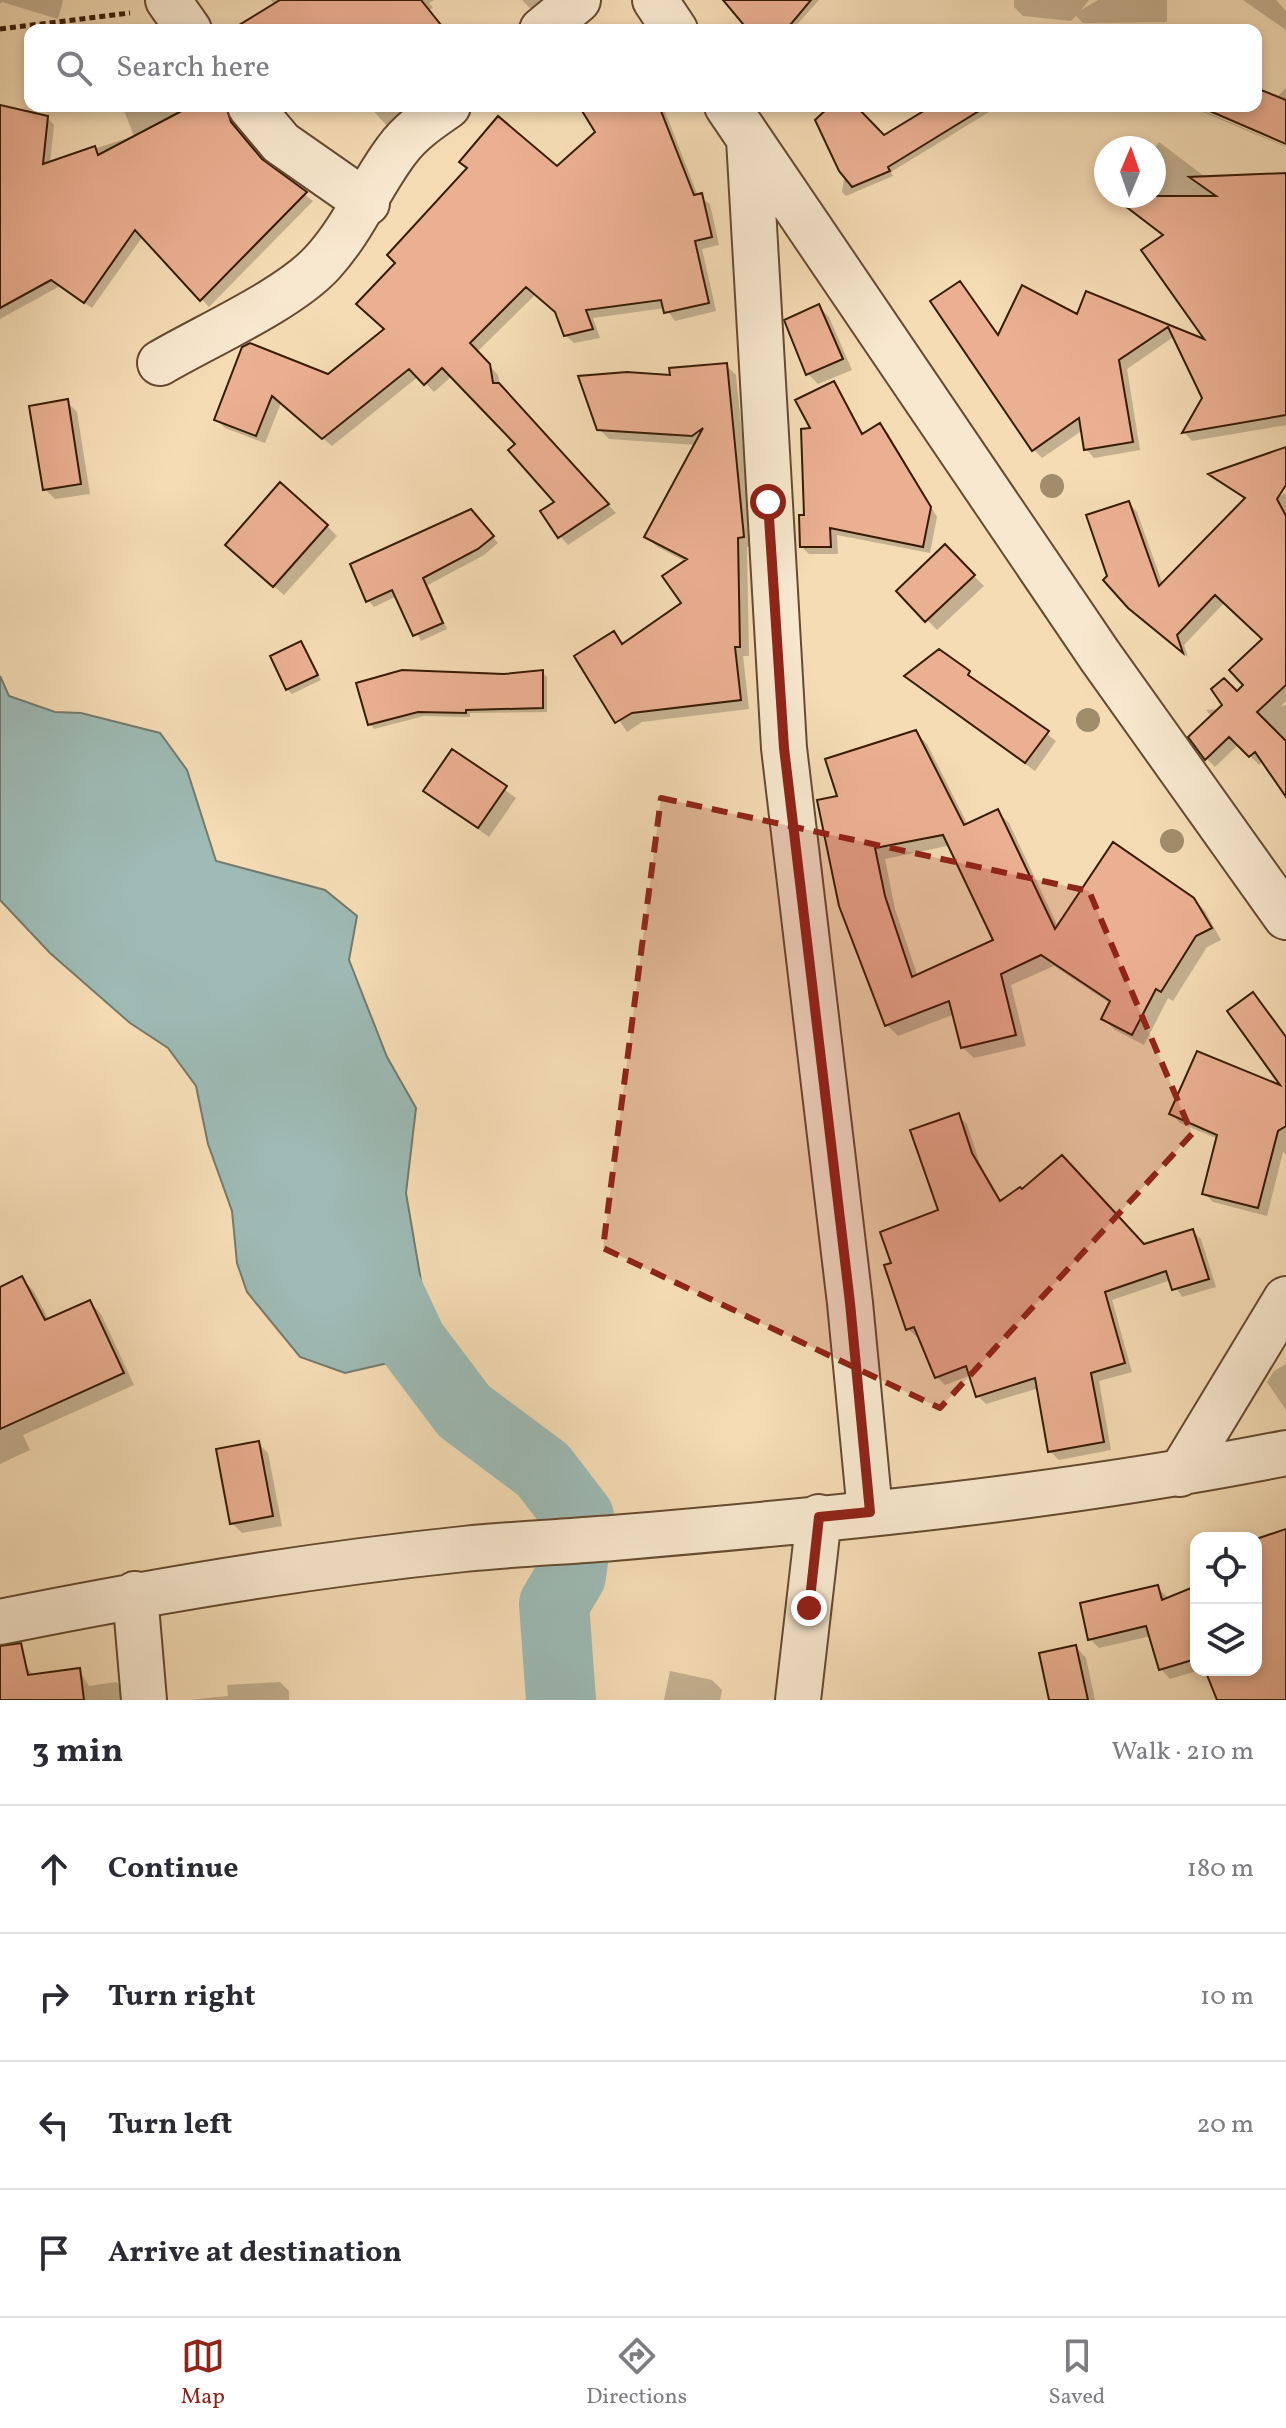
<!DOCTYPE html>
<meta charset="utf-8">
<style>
body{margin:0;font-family:Vollkorn,serif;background:#f2f2f3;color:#2b2b33}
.controls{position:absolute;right:24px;bottom:24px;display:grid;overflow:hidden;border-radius:16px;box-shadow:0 4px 12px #0003}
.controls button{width:72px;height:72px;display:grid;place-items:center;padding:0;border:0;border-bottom:2px solid #e1e1e2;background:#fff;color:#2b2b33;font:40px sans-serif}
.compass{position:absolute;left:1094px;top:136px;width:72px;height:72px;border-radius:50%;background:#fff;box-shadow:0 4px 12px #0003;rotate:2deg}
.stop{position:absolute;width:24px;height:24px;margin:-18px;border:6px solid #8f2418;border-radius:50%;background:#fff}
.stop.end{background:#8f2418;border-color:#fff;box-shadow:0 2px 8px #0008}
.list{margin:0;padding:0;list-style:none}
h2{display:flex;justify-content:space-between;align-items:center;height:104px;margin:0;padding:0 32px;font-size:34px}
h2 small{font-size:26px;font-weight:400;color:#7c7c81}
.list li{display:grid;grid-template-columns:52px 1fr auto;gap:24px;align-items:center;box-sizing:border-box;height:128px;padding:0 32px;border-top:2px solid #e1e1e2}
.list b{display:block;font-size:30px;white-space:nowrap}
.list em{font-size:26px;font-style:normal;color:#7c7c81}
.icon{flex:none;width:44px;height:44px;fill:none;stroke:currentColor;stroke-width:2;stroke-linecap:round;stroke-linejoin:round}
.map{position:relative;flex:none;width:1286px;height:1700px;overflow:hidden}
.search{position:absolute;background:#fff;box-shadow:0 4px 12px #0003;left:24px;right:24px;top:24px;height:88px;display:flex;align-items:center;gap:20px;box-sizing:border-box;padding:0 28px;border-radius:16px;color:#7c7c81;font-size:30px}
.sheet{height:616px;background:#fff}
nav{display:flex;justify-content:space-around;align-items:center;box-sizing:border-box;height:112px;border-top:2px solid #e1e1e2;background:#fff;font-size:22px;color:#7c7c81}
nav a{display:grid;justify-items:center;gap:4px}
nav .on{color:#8f2418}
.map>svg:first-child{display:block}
.water{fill:#9dbab4;stroke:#747a6d;stroke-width:2}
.shadow{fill:#0003;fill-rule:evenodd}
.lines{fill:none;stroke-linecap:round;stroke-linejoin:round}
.river{stroke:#9dbab4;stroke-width:70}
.building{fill:#ebb092;stroke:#371b03;stroke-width:2;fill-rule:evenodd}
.minor-casing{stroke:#664b30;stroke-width:48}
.path{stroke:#371b03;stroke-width:5;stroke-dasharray:6 4;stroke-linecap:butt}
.minor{stroke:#f8e8cf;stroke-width:44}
.tree{fill:#a18d6b}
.route{stroke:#8f2418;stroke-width:10}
.marked{fill:#8f2418;fill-opacity:0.2;stroke:#8f2418;stroke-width:6;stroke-dasharray:16 10;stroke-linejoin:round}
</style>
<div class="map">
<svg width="1286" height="1700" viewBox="0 0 1286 1700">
<rect width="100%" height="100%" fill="#f5dcb5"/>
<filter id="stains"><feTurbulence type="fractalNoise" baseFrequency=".0025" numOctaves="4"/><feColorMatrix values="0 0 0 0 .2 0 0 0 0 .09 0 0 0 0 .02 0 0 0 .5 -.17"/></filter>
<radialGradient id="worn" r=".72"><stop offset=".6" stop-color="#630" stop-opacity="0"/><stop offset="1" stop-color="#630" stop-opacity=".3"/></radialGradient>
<path class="water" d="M0 676 9 696 55 712 81 713 160 733 187 770 216 861 325 890 357 916 349 960 387 1057 416 1108 406 1193 427 1316 412 1342 388 1363 345 1373 300 1357 247 1292 237 1263 232 1211 208 1144 196 1086 168 1048 130 1023 50 953 0 900Z"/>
<path class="shadow" d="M0 0H63L58 19 2 2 0 4Z
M271 0H434L429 3 433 8 429 10 445 30H237L275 6Z
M522 0H562L540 19Z
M731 0H819L792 30H750Z
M1014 0H1089L1081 10 1098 0H1167V22L1083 23 1076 16 1071 21 1023 16 1014 7Z
M1243 0H1276L1286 11V30Z
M1286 88V141L1202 106H1256V90L1276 98Z
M122 106H234L232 118 237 131 264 163 313 201 209 307 143 236 92 308 60 286 0 319V107L47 118 54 125 50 163 134 136Z
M369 106H431L396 136Z
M582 106H663L698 196 710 204 719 245 702 249 716 311 675 321 665 308 593 318 600 338 574 343 565 335 557 313 536 294 477 352 498 375 500 386 616 513 568 545 560 536 557 502 517 444 452 376 434 392 419 376 332 446 281 403 265 443 225 428 216 419 244 348 328 376 386 330 598 132Z
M935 106H999L891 172 893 176 846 196 842 192 847 159Z
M1192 106 1286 146V147L1193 108Z
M1159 142 1208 179 1286 175V425L1192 441 1185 433 1205 398 1175 336 1127 369 1140 450 1094 458 1086 449 1083 430 1042 458 1034 450 960 283 1000 337 1078 316 1087 294 1209 344 1164 236 1116 197 1154 196V149Z
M819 307 829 317 852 370 818 384 808 374 787 321Z
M726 365 736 375 753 546 747 547 749 656H743L749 709 642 722 627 732 577 656 614 634 625 645 684 603 686 562 656 546 647 537 696 445 609 439 599 429 672 377Z
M833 383 864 435 880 426 888 433 937 517 930 553 837 535 838 554H809L802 547Z
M67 402 77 412 90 494 55 499 45 489Z
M1286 449V473L1263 504 1286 493V701L1281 706 1286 705V794L1263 761 1259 765 1239 744 1215 767 1206 758 1212 717 1206 710 1220 709 1246 685 1264 640 1225 602 1184 645 1188 657 1139 617 1129 503 1137 512 1163 585 1257 507 1212 475Z
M477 518 498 543 484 555 428 585 447 629 421 641 397 596 374 607 368 600Z
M327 526 337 536 284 595 237 555Z
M945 547 984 586 937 630 899 591Z
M301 643 321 680 292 694 287 689Z
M939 652 1056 741 1035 771 907 676Z
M542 672 547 677V712L470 713V717L424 716 374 729 370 724 504 676Z
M916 733 927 744 968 825 997 811 1009 823 1058 927 1193 899 1205 911 1221 940 1207 947 1173 1001 1168 998 1144 1045 1115 1030 1104 1019 1111 1004 1054 966 1011 985 1026 1046 974 1058 962 1047 955 1014 898 1036 887 1025 839 797ZM952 845 996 941 918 977 895 909 885 859Z
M453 752 516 798 489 837 426 791Z
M1253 995 1286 1037V1154L1283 1152 1267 1216 1213 1202 1204 1193 1218 1139 1180 1123 1172 1114 1286 1090Z
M958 1116 967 1124 980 1164 1002 1202 1144 1246 1192 1231 1201 1239 1216 1287 1182 1297 1171 1280 1112 1300 1132 1372 1099 1381 1111 1450 1059 1460 1050 1451 1039 1388 986 1404 978 1396 971 1375 945 1385 937 1377 920 1336 917 1337 908 1329 894 1264 940 1211Z
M21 1278 33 1290 49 1320 90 1302 101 1314 134 1385 23 1435 30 1450 0 1464V1289Z
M1286 1364V1410L1267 1382 1274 1371Z
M258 1443 268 1453 282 1526 242 1533 232 1523Z
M1196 1586V1670H1200L1170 1679 1161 1669 1151 1636 1099 1648 1090 1639 1157 1587 1167 1597Z
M1076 1647 1086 1658 1095 1700H1054Z
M25 1665 34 1676 79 1670 89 1686 116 1682 125 1691 126 1700H0V1671Z
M670 1671 712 1680 722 1690 720 1700H664Z
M280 1682 289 1691V1700H189L228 1696 227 1685Z"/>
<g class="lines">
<path class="river" d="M371 1255 412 1342 464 1411 543 1470 579 1517 571 1576 554 1604 561 1700"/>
</g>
<path class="building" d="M280 0H421L445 30H231Z
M723 0H811L786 30H748Z
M1256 88 1286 100V144L1198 106H1256Z
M0 105 48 116 43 164 95 146 98 155 191 106H226L231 122 262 159 307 192 200 301 135 230 84 303 51 280 0 308Z
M579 106H659L694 195 702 193 712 237 695 241 709 303 664 313 661 300 586 310 593 329 564 336 555 312 526 287 470 343 490 364 493 383H499L609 504 558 538 540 511 554 502 508 450 515 444 442 368 424 385 409 369 322 439 272 396 256 436 214 420 242 347 250 343 328 374 384 329 356 304 395 263 387 255 467 168 459 162 498 116 557 166 595 132Z
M830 106H856L884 135 932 106H987L888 167 890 171 852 187 839 171 815 120Z
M1286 173V415L1182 433 1202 398 1168 327 1119 360 1133 442 1084 450 1079 418 1032 451 930 301 960 281 998 335 1022 285 1077 314 1086 291 1204 339 1141 250 1163 235 1112 196H1216L1189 177Z
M819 304 843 359 806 375 784 320Z
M727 363 744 537 738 538 740 647H735L741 700 632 713 615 723 574 656 614 631 622 644 681 603 662 576 687 559 644 537 703 428 692 436 597 430 578 376 627 372 670 375 669 368Z
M834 381 862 434 880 423 931 507 923 547 830 528 831 547H800L799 515H804L801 429 810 428 795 400Z
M68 399 81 484 43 490 29 406Z
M1286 447V485L1277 499 1286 516V685L1257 712 1286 741V797L1255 752 1249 757 1229 737 1205 760 1188 737 1222 705 1211 689 1224 678 1237 691 1243 685 1229 670 1262 639 1215 595 1177 635 1183 653 1128 608 1103 580 1107 576 1086 515 1129 501 1159 586 1245 498 1208 474Z
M280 482 328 525 273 587 225 545Z
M471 509 494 536 478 549 423 578 443 623 413 636 392 590 366 602 350 564Z
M945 544 975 575 925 622 896 591Z
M301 641 318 675 286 690 270 656Z
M939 649 970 671 968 675 1049 731 1025 763 904 676Z
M402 670 504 674 543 670V708L466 710V713L418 712 368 725 356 683Z
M916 730 964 825 998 809 1055 929 1113 842 1194 898 1212 928 1196 936 1161 992 1156 989 1132 1035 1101 1019 1110 1001 1041 955 1001 974 1016 1035 961 1048 949 1001 885 1026 839 906 817 800 837 796 825 759ZM943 835 993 940 912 977 885 896 875 848Z
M452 749 507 786 478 828 423 791Z
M1253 992 1286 1037V1126L1278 1131 1258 1208 1202 1194 1217 1135 1169 1114 1197 1051 1280 1085 1227 1011Z
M959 1113 972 1153 1000 1201 1020 1187 1022 1189 1062 1155 1144 1244 1193 1229 1209 1279 1172 1290 1166 1271 1105 1292 1125 1363 1091 1373 1104 1442 1048 1452 1035 1378 976 1397 966 1366 935 1378 914 1327 906 1330 884 1265 891 1263 880 1232 938 1210 910 1130Z
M22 1276 45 1320 90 1300 124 1373 0 1429V1287Z
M259 1441 273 1516 230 1524 216 1449Z
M1286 1529V1700H1217L1205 1670H1256V1539Z
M1158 1585 1162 1600 1196 1586V1659L1159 1670 1146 1626 1088 1640 1080 1603Z
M21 1643 28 1675 80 1668 84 1700H0V1646Z
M1076 1645 1088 1700H1049L1039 1653Z"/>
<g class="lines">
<g class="minor-casing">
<path id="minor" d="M168 0 189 30
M655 0 675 30
M542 30 578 0
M250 106 281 143 367 203
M727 106 1100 656 1286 917
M749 139 784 748 850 1303 870 1512
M160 363C206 336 288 300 322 263 355 227 369 187 397 150 410 132 429 119 448 106
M1180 1474 1286 1299
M135 1594 144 1700
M0 1622C153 1591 308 1565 464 1549 513 1544 563 1542 613 1538 838 1519 1064 1497 1286 1453
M798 1700 819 1517"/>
</g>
<path class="path" d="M0 29 130 13"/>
<use href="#minor" class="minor"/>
</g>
<g class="tree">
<circle cx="1052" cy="486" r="12"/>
<circle cx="1088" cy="720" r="12"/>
<circle cx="1172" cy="841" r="12"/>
</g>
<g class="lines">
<path class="route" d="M768 502 784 748 850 1303 870 1512 819 1517 809 1608"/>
</g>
<path class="marked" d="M661 798 1089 891 1192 1134 940 1408 603 1248Z"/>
<rect width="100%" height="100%" filter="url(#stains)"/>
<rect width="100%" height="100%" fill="url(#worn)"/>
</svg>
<div class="controls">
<button><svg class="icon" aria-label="locate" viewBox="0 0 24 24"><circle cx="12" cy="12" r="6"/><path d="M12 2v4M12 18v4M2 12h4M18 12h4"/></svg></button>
<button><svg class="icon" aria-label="layers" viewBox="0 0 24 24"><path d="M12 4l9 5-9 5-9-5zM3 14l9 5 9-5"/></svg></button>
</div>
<svg class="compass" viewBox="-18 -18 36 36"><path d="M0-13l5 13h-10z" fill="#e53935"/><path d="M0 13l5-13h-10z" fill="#7c7c81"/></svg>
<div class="stop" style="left:768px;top:502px"></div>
<div class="stop end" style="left:809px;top:1608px"></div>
<div class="search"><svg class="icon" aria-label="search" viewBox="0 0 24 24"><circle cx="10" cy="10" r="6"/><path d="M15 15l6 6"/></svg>Search here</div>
</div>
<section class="sheet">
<h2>3 min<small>Walk · 210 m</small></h2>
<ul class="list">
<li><svg class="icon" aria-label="ahead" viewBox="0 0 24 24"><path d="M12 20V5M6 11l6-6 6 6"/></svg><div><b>Continue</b></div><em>180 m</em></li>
<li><svg class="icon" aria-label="right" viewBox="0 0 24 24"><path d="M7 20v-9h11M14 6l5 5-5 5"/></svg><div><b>Turn right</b></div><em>10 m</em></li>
<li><svg class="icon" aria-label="left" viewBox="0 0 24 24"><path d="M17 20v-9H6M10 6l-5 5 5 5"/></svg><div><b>Turn left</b></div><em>20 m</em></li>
<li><svg class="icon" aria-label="arrive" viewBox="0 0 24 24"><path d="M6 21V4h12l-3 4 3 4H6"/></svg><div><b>Arrive at destination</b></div></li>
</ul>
</section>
<nav>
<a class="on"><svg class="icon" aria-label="map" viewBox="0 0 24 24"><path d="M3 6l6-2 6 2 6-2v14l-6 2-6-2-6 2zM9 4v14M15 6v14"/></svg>Map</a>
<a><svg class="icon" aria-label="directions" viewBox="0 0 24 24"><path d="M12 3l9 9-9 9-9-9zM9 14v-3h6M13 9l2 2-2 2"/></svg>Directions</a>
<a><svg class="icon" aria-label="saved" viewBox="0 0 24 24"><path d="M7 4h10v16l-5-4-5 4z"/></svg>Saved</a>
</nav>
